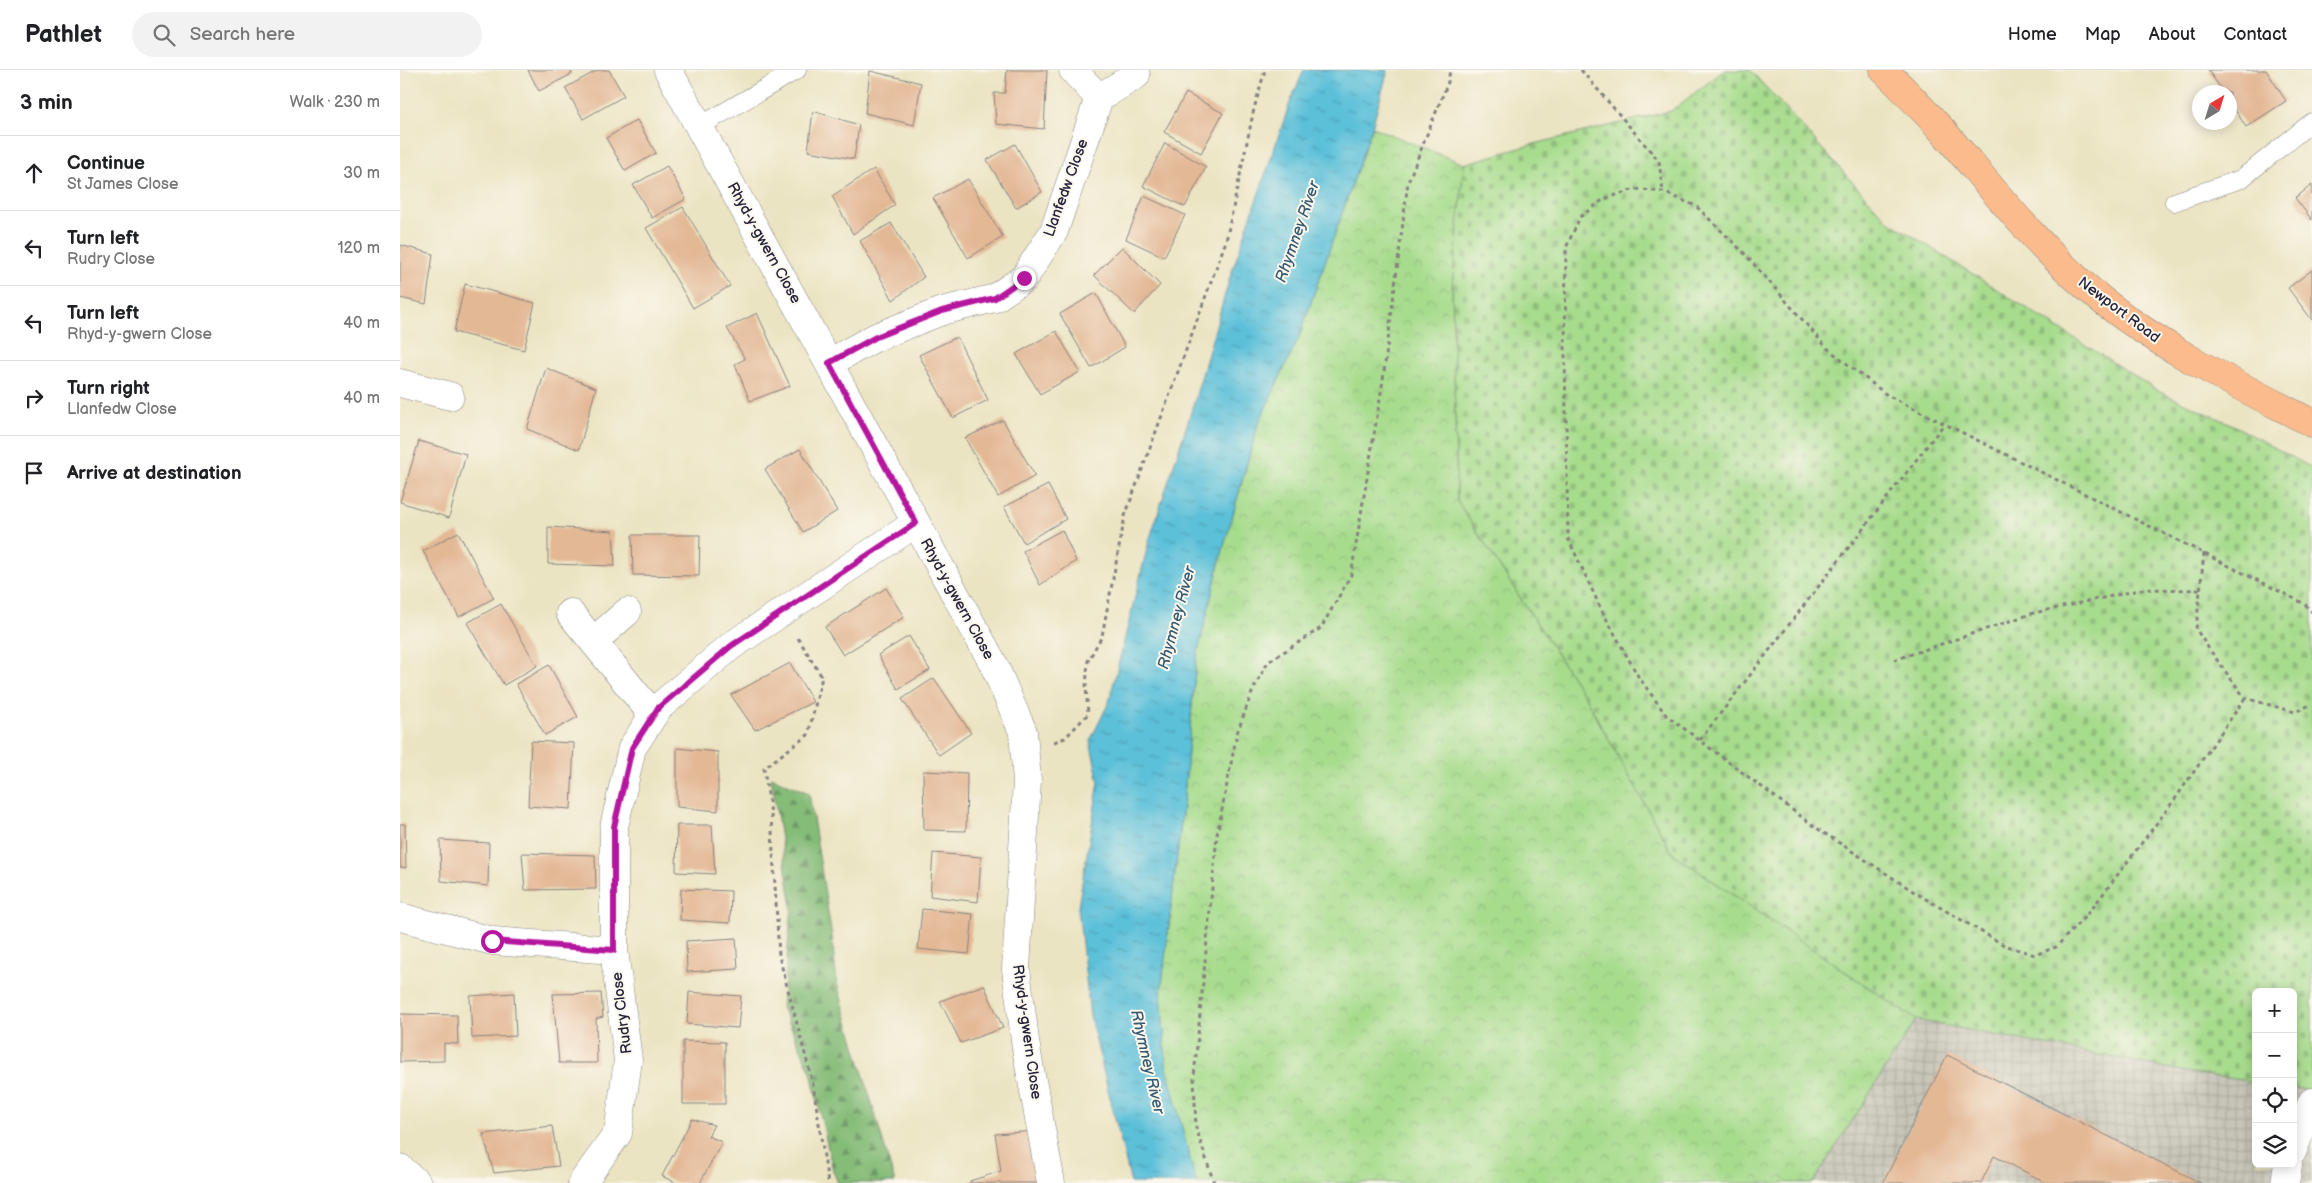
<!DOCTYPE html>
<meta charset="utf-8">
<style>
body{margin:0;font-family:"Balsamiq Sans",sans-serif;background:#f2f2f2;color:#202124}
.controls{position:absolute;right:15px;bottom:15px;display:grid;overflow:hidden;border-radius:8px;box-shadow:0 2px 12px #0003}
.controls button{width:45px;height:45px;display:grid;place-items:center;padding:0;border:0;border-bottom:1px solid #e0e0e0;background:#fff;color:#202124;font:25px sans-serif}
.compass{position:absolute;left:1792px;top:15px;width:45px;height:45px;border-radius:50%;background:#fff;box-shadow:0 2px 12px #0003;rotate:38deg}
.stop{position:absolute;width:15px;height:15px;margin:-11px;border:4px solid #b5179e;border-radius:50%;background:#fff}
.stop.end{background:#b5179e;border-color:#fff;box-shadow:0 1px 5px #0008}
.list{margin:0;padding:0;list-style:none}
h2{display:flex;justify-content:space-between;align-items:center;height:65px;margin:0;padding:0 20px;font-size:21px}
h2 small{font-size:16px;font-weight:400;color:#757577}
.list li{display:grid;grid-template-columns:32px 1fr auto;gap:15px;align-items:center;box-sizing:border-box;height:75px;padding:0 20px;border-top:1px solid #e0e0e0}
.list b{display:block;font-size:19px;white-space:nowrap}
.list p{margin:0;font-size:16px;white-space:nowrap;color:#757577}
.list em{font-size:16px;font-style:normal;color:#757577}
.icon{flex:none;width:28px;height:28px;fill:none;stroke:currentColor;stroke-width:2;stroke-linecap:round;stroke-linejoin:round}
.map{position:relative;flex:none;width:1912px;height:1113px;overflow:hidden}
header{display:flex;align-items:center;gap:30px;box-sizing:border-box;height:70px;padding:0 25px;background:#fff;border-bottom:1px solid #e0e0e0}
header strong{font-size:24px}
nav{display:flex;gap:28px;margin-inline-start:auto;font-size:18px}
.search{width:350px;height:45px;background:#f2f2f2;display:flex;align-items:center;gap:12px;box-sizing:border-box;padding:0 18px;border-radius:28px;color:#757577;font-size:19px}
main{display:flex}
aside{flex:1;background:#fff}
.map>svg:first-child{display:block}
.industrial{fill:url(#industrial-grid)}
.forest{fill:url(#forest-firs);stroke:#546f5a}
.cemetery{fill:url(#cemetery-stones);stroke:#647f64}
.park{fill:url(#park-crowns);stroke:#647f64}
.water{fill:url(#water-ripples);stroke:#3e718a}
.building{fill:#e3b895}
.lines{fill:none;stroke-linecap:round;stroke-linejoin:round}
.service-casing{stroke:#86837f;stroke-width:19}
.minor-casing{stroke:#86837f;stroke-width:29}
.primary-casing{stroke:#86837f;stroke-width:29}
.path{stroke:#86837f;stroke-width:3;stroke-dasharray:4 4;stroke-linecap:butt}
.service{stroke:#fff;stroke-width:18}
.minor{stroke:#fff;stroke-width:28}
.primary{stroke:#fbbb8d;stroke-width:28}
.route{stroke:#b5179e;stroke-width:6}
.labels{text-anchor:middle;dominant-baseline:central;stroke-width:4;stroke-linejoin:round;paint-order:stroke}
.street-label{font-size:15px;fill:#22223b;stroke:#fbf7ec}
.water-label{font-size:16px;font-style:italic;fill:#365972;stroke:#fbf7ec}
</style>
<header>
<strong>Pathlet</strong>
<div class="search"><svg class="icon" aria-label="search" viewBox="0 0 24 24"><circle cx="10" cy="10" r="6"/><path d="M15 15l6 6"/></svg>Search here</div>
<nav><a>Home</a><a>Map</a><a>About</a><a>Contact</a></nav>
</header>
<main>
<aside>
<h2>3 min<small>Walk · 230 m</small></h2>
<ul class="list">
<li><svg class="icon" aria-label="ahead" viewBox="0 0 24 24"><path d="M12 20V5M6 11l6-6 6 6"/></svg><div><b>Continue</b><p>St James Close</p></div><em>30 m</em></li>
<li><svg class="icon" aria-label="left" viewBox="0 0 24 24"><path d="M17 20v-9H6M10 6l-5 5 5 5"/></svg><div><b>Turn left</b><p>Rudry Close</p></div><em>120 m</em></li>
<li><svg class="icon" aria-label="left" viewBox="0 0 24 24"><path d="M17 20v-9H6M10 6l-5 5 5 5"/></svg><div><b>Turn left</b><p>Rhyd-y-gwern Close</p></div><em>40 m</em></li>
<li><svg class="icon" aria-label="right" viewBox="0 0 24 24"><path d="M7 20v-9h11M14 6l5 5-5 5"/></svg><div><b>Turn right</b><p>Llanfedw Close</p></div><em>40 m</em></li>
<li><svg class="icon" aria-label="arrive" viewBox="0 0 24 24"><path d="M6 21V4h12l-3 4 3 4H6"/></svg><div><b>Arrive at destination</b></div></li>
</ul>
</aside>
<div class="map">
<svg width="1912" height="1113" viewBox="0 0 1912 1113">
<defs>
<pattern id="industrial-grid" width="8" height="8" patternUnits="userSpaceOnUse" patternTransform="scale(1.25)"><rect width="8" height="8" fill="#c7c5b8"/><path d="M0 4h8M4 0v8" fill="none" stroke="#aba99f"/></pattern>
<pattern id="forest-firs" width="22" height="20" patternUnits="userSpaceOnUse" patternTransform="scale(1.25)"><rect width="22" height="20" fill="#85bc78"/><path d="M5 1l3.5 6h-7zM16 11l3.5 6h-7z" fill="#6c9864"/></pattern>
<pattern id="cemetery-stones" width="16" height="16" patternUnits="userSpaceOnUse" patternTransform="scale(1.25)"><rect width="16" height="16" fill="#a7dc8d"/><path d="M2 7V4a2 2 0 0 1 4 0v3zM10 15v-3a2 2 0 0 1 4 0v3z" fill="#8fbc7b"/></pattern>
<pattern id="park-crowns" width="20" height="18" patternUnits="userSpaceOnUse" patternTransform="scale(1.25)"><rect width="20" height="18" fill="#a7dc8d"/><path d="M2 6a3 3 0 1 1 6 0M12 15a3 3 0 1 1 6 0" fill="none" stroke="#8fbc7b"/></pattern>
<pattern id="water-ripples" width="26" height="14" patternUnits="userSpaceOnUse" patternTransform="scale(1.25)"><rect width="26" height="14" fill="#5bc0d9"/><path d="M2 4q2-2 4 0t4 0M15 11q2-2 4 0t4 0" fill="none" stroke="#4b9cb1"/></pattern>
</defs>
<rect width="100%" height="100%" fill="#fbf7ec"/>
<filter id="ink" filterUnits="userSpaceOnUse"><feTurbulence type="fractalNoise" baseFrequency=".02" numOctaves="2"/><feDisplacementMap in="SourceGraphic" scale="10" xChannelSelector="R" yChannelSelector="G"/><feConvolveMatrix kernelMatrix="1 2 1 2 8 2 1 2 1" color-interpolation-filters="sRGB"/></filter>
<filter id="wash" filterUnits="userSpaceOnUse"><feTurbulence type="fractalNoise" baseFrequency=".0096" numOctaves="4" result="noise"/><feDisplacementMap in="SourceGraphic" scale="20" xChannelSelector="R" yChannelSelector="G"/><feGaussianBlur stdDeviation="1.12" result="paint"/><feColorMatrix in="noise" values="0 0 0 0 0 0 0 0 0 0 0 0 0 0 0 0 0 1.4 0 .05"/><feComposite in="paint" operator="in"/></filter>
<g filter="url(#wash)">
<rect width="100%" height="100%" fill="#ebe4c3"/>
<path class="industrial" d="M1516 950 1798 1004 1856 1012V1094H1893V1018L1912 1021V1113H1413Z"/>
<path class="forest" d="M371 707 409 723 432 867 437 914 495 1113H438L433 1101 411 1002 382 937 392 837Z"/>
<path class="cemetery" d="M1325 0H1350L1487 150 1758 321 1833 355 1912 398V1021L1893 1018V922H1856V1012L1798 1004 1516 950 1272 783 1185 627 1057 431 1052 217 1064 94 1134 74 1271 41Z"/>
<path class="park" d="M972 57 1064 94 1052 217 1057 431 1185 627 1272 783 1516 950 1413 1113H796L766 994 761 922 784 727 796 590 819 494 858 354 899 267Z"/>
<path class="water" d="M904 0H988L972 57 899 267 858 354 819 494 796 590 784 727 761 922 766 994 796 1113H731L690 946 678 837 699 712 690 671 709 632 749 471 793 336 830 207 891 30Z"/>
<g id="blocks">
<path class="building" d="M128 0H170L172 4 139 21Z
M198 0H209L224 26 183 49 165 18Z
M607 0H647L644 59 596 54 594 23H605Z
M1808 0H1866L1886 31 1846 57 1830 32V22H1823Z
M470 1 521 13 514 55 465 43Z
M786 23 823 43 801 83 764 62Z
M413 41 459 55 454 89 408 81Z
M237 50 256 83 225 101 206 68Z
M765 73 806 97 785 137 743 116Z
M615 74 642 122 616 138 587 90Z
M267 96 286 129 252 148 233 115Z
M474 99 495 135 453 164 432 126Z
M568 109 603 167 568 188 533 128Z
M1912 115V150L1895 128Z
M744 126 785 145 764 187 726 169Z
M283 137 330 216 293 238 246 158Z
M491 153 524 207 493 230 460 171Z
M0 175 33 184 26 234 0 228Z
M722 177 760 215 734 244 694 205Z
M1912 200V250L1888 218Z
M65 214 135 233 124 280 54 262Z
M696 223 725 277 691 298 660 244Z
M357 243 390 316 350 331 335 294 345 289 327 258Z
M656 261 680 302 640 324 616 284Z
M557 267 588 330 553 348 519 285Z
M146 298 196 318 179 380 127 359Z
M603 350 635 406 598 427 565 368Z
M19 371 66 384 49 448 0 432Z
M400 379 437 441 403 462 365 399Z
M648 415 666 449 624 473 604 437Z
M148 457 213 461 215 496 148 494Z
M662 460 676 491 640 515 623 481Z
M58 462 94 528 59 547 23 481Z
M232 465H300L299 506 233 505Z
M486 518 504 547 443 585 425 557Z
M101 534 137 596 104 615 67 553Z
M509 566 530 600 498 619 478 585Z
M390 593 413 632 355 660 331 625Z
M149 595 178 647 145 665 116 614Z
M534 608 571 663 539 685 502 629Z
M131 671 174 673 171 739 128 736Z
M277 678 318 682V741L277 737Z
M523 701 567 703 566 761 524 760Z
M0 754H5L6 798 0 797Z
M277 755H312L315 804 276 802Z
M40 770 89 773 88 816 41 811Z
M122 783 195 785 196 819 125 820Z
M533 783 581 787 578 832 530 826Z
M281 819 331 821 330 853 280 850Z
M522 839 573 844 569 884 518 879Z
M336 868 338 899 287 902 286 871Z
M584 915 603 958 561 973 540 931Z
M289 922 341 926 338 958 287 954Z
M114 923 116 966 72 968 70 926Z
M201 923 203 947 196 949 197 993H159L153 924Z
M0 944 57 945 58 974 44 973V991L0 992Z
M283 971 325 972V1034H283Z
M1547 985 1801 1113H1647L1594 1086 1581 1113H1483Z
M292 1049 314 1055 308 1066 322 1072 300 1113H276L262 1106Z
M152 1056 159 1096 94 1103 83 1064Z
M636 1061 645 1113H570V1111L601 1101 595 1064Z"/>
</g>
</g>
<g filter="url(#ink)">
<use href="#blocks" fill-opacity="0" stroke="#86837f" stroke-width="1"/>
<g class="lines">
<g class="service-casing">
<path id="service" d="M300 56 397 0
M1774 132 1841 109 1912 52"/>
</g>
<g class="minor-casing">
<path id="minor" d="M268 0 594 595 623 662 627 711 616 899 626 978 651 1113
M699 28 736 5
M429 293 476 267 542 241 595 228 624 208 654 161 699 28 673 0
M0 313 50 326
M170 543 253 645
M194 571 227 542
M0 847 93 871 214 880
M1893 1080 1912 1032
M0 1098 17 1113
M182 1113 218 1063 228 990 214 880V757L232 678 258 638 331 576 516 453
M1885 1113 1888 1094"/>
</g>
<g class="primary-casing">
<path id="primary" d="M1484 0C1504 20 1524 40 1542 60 1593 119 1642 183 1703 231 1766 281 1840 316 1912 353"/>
</g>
<path class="path" d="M1181 0 1259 91 1263 122
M1804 483 1796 559 1809 579 1845 628 1895 642 1912 634
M398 568 422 607 408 665 364 698 371 744 379 886 413 1014 428 1113
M1494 590 1634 543 1744 519 1800 520
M1845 628 1775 729 1691 840 1656 877 1635 885 1604 875 1519 825 1415 757 1266 645 1238 606 1201 539 1168 468 1165 284 1166 178 1180 147 1204 129 1235 119 1263 122 1296 136 1346 185 1427 278 1487 325 1905 534 1912 542
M1300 670 1544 354
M654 672 665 668 688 644 686 617 688 591 702 566 725 446 826 171 854 39 865 0
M814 1113 796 1058 794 1007 817 765 837 663 853 620 868 592 921 558 951 505 983 310 1008 112 1048 12 1050 0"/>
<use href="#service" class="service"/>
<use href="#minor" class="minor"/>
<use href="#primary" class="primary"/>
</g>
</g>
<g class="lines" filter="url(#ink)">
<path class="route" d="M92 871 214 880V757L232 678 258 638 331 576 516 453 429 293 476 267 542 241 595 228 624 208"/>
</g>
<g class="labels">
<g class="street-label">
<text transform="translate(666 118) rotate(-70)">Llanfedw Close</text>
<text transform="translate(364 173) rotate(61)">Rhyd-y-gwern Close</text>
<text transform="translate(1719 240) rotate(37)">Newport Road</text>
<text transform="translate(557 529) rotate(61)">Rhyd-y-gwern Close</text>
<text transform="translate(222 943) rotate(-97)">Rudry Close</text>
<text transform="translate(627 962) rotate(82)">Rhyd-y-gwern Close</text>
</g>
<g class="water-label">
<text transform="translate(898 162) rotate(-71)">Rhymney River</text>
<text transform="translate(777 548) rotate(-75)">Rhymney River</text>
<text transform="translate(747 992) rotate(77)">Rhymney River</text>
</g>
</g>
</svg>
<div class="controls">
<button>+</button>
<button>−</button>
<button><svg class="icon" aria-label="locate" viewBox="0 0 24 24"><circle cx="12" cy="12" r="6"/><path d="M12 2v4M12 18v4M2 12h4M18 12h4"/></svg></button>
<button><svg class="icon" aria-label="layers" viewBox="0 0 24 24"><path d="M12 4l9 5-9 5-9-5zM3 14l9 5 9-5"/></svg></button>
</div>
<svg class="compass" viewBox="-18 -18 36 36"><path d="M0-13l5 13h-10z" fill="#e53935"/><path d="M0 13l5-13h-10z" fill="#757577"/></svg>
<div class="stop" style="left:92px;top:871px"></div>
<div class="stop end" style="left:624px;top:208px"></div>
</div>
</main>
